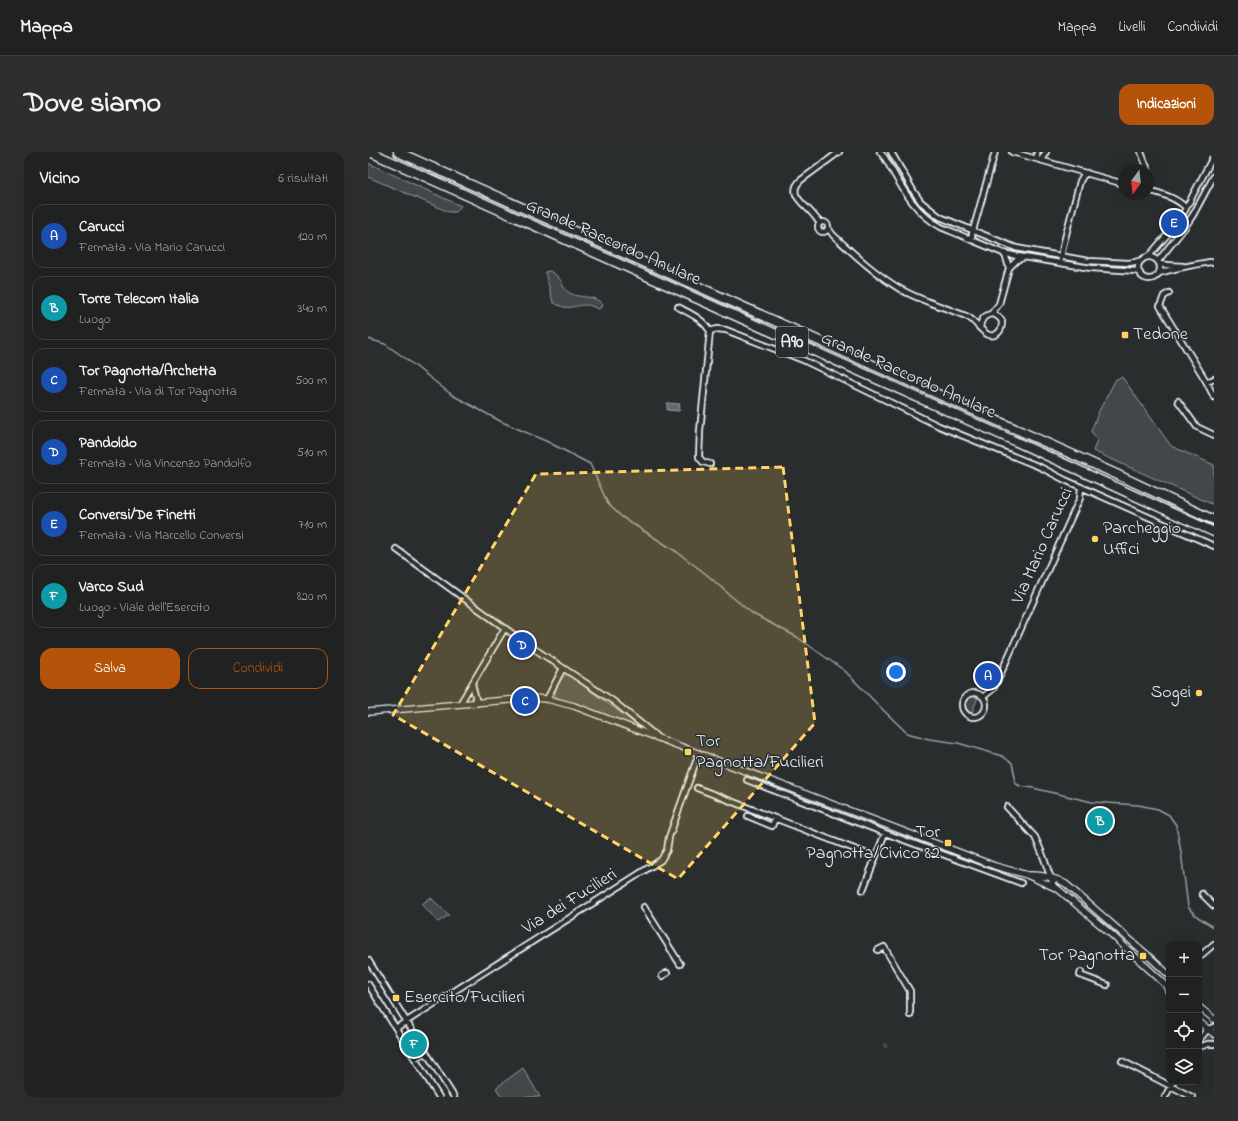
<!DOCTYPE html>
<html lang="it">
<meta charset="utf-8">
<style>
body{margin:0;font-family:"Indie Flower",sans-serif;background:#2d2f2f;color:#f1f3f6}
.controls{position:absolute;right:12px;bottom:12px;display:grid;overflow:hidden;border-radius:8px;box-shadow:0 4px 16px #0002}
.controls button{width:36px;height:36px;display:grid;place-items:center;padding:0;border:0;border-bottom:1px solid #3d3f40;background:#202222;color:#f1f3f6;font:20px sans-serif}
.compass{position:absolute;left:750px;top:12px;width:36px;height:36px;border-radius:50%;background:#202222;box-shadow:0 4px 16px #0002;rotate:195deg}
.you{position:absolute;left:528px;top:520px;width:14px;height:14px;margin:-10px;border:3px solid #fff;border-radius:50%;background:#1a73e8;box-shadow:0 0 0 6px #1a73e833}
.badge{display:grid;place-items:center;width:26px;height:26px;border-radius:50%;background:#b45309;color:#fff;font-size:13px;font-weight:700}
.pin{position:absolute;translate:-50% -50%;border:2px solid #fff;box-shadow:0 1px 4px #0006}
.list{margin:0;padding:0;list-style:none}
h2{display:flex;justify-content:space-between;align-items:center;height:52px;margin:0;padding:0 16px;font-size:17px}
h2 small{font-size:13px;font-weight:400;color:#a2a4a5}
.list li{display:grid;grid-template-columns:26px 1fr auto;gap:12px;align-items:center;box-sizing:border-box;height:64px;margin:0 8px 8px;padding:0 8px;border:1px solid #3d3f40;border-radius:12px}
.list b{display:block;font-size:15px;white-space:nowrap}
.list p{margin:0;font-size:13px;white-space:nowrap;color:#a2a4a5}
.list em{font-size:13px;font-style:normal;color:#a2a4a5}
.actions{display:flex;gap:8px;padding:12px 16px}
.actions a{flex:1;padding:9px 0;border:1px solid #b45309;border-radius:12px;text-align:center;font-size:14px;color:#b45309}
.actions .main{background:#b45309;color:#fff}
.icon{flex:none;width:22px;height:22px;fill:none;stroke:currentColor;stroke-width:2;stroke-linecap:round;stroke-linejoin:round}
.map{position:relative;flex:none;width:846px;height:945px;overflow:hidden;border-radius:12px}
header{display:flex;align-items:center;gap:24px;box-sizing:border-box;height:56px;padding:0 20px;background:#202222;border-bottom:1px solid #3d3f40}
header strong{font-size:19px}
nav{display:flex;gap:22px;margin-inline-start:auto;font-size:14px}
.intro{display:flex;align-items:center;justify-content:space-between;box-sizing:border-box;height:96px;padding:0 24px}
h1{margin:0;font-size:28px}
.button{padding:10px 18px;border-radius:12px;background:#b45309;color:#fff;font-size:14px;font-weight:700}
main{display:flex;gap:24px;padding:0 24px}
aside{flex:1;background:#202222;border-radius:12px;box-shadow:0 4px 16px #0002}
.map>svg:first-child{display:block}
.green{fill:#424648;stroke:#959ca0}
.water{fill:#63686b;stroke:#989fa3}
.lines{fill:none;stroke-linecap:round;stroke-linejoin:round}
.stream{stroke:#989fa3;stroke-width:1.5}
.minor-tunnel{stroke:#464a4c;stroke-width:4.5;stroke-dasharray:4.5 2;stroke-linecap:butt}
.minor-casing{stroke:#e8f1f8;stroke-width:8}
.tertiary-casing{stroke:#e8f1f8;stroke-width:8}
.motorway-casing{stroke:#e8f1f8;stroke-width:11}
.minor{stroke:#2a2d2e;stroke-width:4.5}
.tertiary{stroke:#2a2d2e;stroke-width:5.5}
.motorway{stroke:#2a2d2e;stroke-width:8}
.marked{fill:#ffd166;fill-opacity:0.2;stroke:#ffd166;stroke-width:3;stroke-dasharray:8 5;stroke-linejoin:round}
.poi-dot{fill:#ffd166;stroke:#2a2d2e;stroke-width:1.5}
.labels{text-anchor:middle;dominant-baseline:central;stroke-width:3;stroke-linejoin:round;paint-order:stroke}
.shield{fill:#2a2d2e;stroke:#afb6bb;stroke-width:1}
.shield-label{font-size:17px;font-weight:bold;fill:#e8f1f8}
.street-label{font-size:18px;fill:#e8f1f8;stroke:#2a2d2e}
.poi-label{font-size:18px;fill:#e8f1f8;stroke:#2a2d2e;text-anchor:start}
</style>
<header>
<strong>Mappa</strong>
<nav><a>Mappa</a><a>Livelli</a><a>Condividi</a></nav>
</header>
<div class="intro"><h1>Dove siamo</h1><a class="button">Indicazioni</a></div>
<main>
<aside>
<h2>Vicino<small>6 risultati</small></h2>
<ul class="list">
<li><span class="badge" style="background:#1a4fb4">A</span><div><b>Carucci</b><p>Fermata · Via Mario Carucci</p></div><em>120 m</em></li>
<li><span class="badge" style="background:#0f9aa8">B</span><div><b>Torre Telecom Italia</b><p>Luogo</p></div><em>340 m</em></li>
<li><span class="badge" style="background:#1a4fb4">C</span><div><b>Tor Pagnotta/Archetta</b><p>Fermata · Via di Tor Pagnotta</p></div><em>500 m</em></li>
<li><span class="badge" style="background:#1a4fb4">D</span><div><b>Pandoldo</b><p>Fermata · Via Vincenzo Pandolfo</p></div><em>510 m</em></li>
<li><span class="badge" style="background:#1a4fb4">E</span><div><b>Conversi/De Finetti</b><p>Fermata · Via Marcello Conversi</p></div><em>710 m</em></li>
<li><span class="badge" style="background:#0f9aa8">F</span><div><b>Varco Sud</b><p>Luogo · Viale dell'Esercito</p></div><em>820 m</em></li>
</ul>
<div class="actions"><a class="main">Salva</a><a>Condividi</a></div>
</aside>
<div class="map">
<svg width="846" height="945" viewBox="0 0 846 945">
<rect width="100%" height="100%" fill="#2a2d2e"/>
<filter id="ink" filterUnits="userSpaceOnUse"><feTurbulence type="fractalNoise" baseFrequency=".025" numOctaves="2"/><feDisplacementMap in="SourceGraphic" scale="8" xChannelSelector="R" yChannelSelector="G"/><feConvolveMatrix kernelMatrix="1 2 1 2 8 2 1 2 1" color-interpolation-filters="sRGB"/></filter>
<g filter="url(#ink)">
<path class="green" d="M0 11 93 54 88 60H81L0 25Z
M182 119C184 121 188 123 190 125 194 129 195 137 200 140 211 148 226 141 235 153L231 157C227 156 223 153 219 153 204 153 200 160 185 150L177 120Z
M754 225 803 294 846 313V353L725 299 729 288 723 279 731 259 748 227Z
M199 522 257 564 266 571V572L263 573 207 551 192 547 187 544C186 537 193 525 199 522Z
M603 545H610L604 561C599 559 597 556 597 550Z
M62 746H63L81 763 70 770 54 752Z
M839 882H841L846 886V889H838L831 892Z
M155 916 172 945H134L128 936Z"/>
<path class="water" d="M299 251 312 252 311 259 299 258Z"/>
<g class="lines">
<path class="stream" d="M0 187 17 192 37 206 84 243 134 270 180 290 222 312 240 352 254 365 309 400 338 422 363 444 385 462 429 485 477 519 510 553 539 581 561 587 590 591 634 604 644 611 647 625V631L652 634 665 636 724 650 770 653 790 657 801 663 808 673 813 700 820 755C826 764 836 769 846 775"/>
<path class="minor-tunnel" d="M516 892 520 897"/>
<g class="minor-casing">
<path id="minor" d="M512 0 517 6C532 32 545 60 573 75 582 79 591 82 599 86L604 85V82L627 0
M523 0 546 40 553 50 572 65 648 96 720 109 761 111 767 110 774 108
M644 0 756 32
M773 0 780 18
M669 7V0
M673 8 678 0
M780 19 782 24 780 32
M780 38C793 42 808 45 818 56
M450 75a5 5 0 1 1 10 0a5 5 0 1 1-10 0Z
M452 71C448 66 445 62 441 58 432 49 420 40 433 28L471 0
M460 76 465 83C486 102 507 122 532 137 553 149 577 155 600 165 610 170 619 192 631 180 634 177 634 173 634 169 626 157 613 162 612 176
M599 86 635 101 649 104 723 116 768 119 772 121
M780 105 799 83 816 60 846 3
M770 116a11 11 0 1 1 22 0a11 11 0 1 1-22 0Z
M693 107 695 94 712 29 715 24 719 21
M790 109 817 75 825 63 846 24
M792 112C800 114 808 113 815 114
M641 116 649 108 655 106
M791 121C808 116 824 113 842 110L846 111
M801 141 796 144 792 154 838 229 846 245
M310 155C323 162 334 166 342 179L349 177 358 178 435 208 571 274 672 315 697 328 846 394
M623 162 631 152 641 116 638 105 635 101
M839 230 846 227
M810 249 829 275 846 283
M342 312 335 310 331 305 332 279 342 179
M28 397 156 490 245 549 287 583
M104 532 109 551
M594 553a12 12 0 1 1 24 0a12 12 0 1 1-24 0Z
M615 545 625 537 628 532 712 346 713 335
M179 547 195 516
M92 552 137 476
M379 628 517 681
M329 636 507 705
M639 655 667 685 674 701 686 735
M380 664 404 674 407 666
M495 738 517 681 653 731
M834 742 846 754
M276 755 312 812
M510 798 516 795 542 839V863
M831 805 846 792
M0 808 86 945
M713 820 712 823 739 833
M294 824 299 821
M0 832 71 945
M28 876 293 708 299 698 301 685 331 601
M831 888 840 877 846 875
M831 895 840 892H846
M47 906 58 900
M754 909 824 945
M797 945 805 930"/>
</g>
<g class="tertiary-casing">
<path id="tertiary" d="M0 560 163 546 179 547 206 554 627 714 659 723 690 737 743 782 799 834 801 840
M661 723C675 723 687 725 698 732L776 800 801 823
M831 855 846 867
M831 870 846 882"/>
</g>
<g class="motorway-casing">
<path id="motorway" d="M2 0 640 286 846 380
M30 0 748 322 846 368"/>
</g>
<use href="#minor" class="minor"/>
<use href="#tertiary" class="tertiary"/>
<use href="#motorway" class="motorway"/>
</g>
</g>
<path class="marked" d="M415 315 447 571 310 727 25 563 168 322Z"/>
<g class="poi-dot">
<rect x="753" y="179" width="8" height="8" rx="2"/>
<circle cx="727" cy="387" r="4"/>
<circle cx="831" cy="541" r="4"/>
<rect x="316" y="596" width="8" height="8" rx="2"/>
<rect x="576" y="687" width="8" height="8" rx="2"/>
<rect x="771" y="800" width="8" height="8" rx="2"/>
<rect x="24" y="842" width="8" height="8" rx="2"/>
</g>
<g class="labels">
<rect class="shield" x="408" y="175" width="32" height="30" rx="3"/>
<g class="shield-label">
<text x="424" y="190">A90</text>
</g>
<g class="street-label">
<text transform="translate(245 91) rotate(24)">Grande Raccordo Anulare</text>
<text transform="translate(540 224) rotate(24)">Grande Raccordo Anulare</text>
<text transform="translate(675 394) rotate(-66)">Via Mario Carucci</text>
<text transform="translate(202 750) rotate(-32)">Via dei Fucilieri</text>
</g>
<g class="poi-label">
<text x="765" y="183">Tedone</text>
<text x="735" y="377">Parcheggio<tspan x="735" dy="21">Uffici</tspan></text>
<text x="823" y="541" text-anchor="end">Sogei</text>
<text x="328" y="590">Tor<tspan x="328" dy="21">Pagnotta/Fucilieri</tspan></text>
<text x="572" y="681" text-anchor="end">Tor<tspan x="572" dy="21">Pagnotta/Civico 82</tspan></text>
<text x="767" y="804" text-anchor="end">Tor Pagnotta</text>
<text x="36" y="846">Esercito/Fucilieri</text>
</g>
</g>
</svg>
<div class="controls">
<button>+</button>
<button>−</button>
<button><svg class="icon" aria-label="locate" viewBox="0 0 24 24"><circle cx="12" cy="12" r="6"/><path d="M12 2v4M12 18v4M2 12h4M18 12h4"/></svg></button>
<button><svg class="icon" aria-label="layers" viewBox="0 0 24 24"><path d="M12 4l9 5-9 5-9-5zM3 14l9 5 9-5"/></svg></button>
</div>
<svg class="compass" viewBox="-18 -18 36 36"><path d="M0-13l5 13h-10z" fill="#e53935"/><path d="M0 13l5-13h-10z" fill="#a2a4a5"/></svg>
<div class="you"></div>
<div class="pin badge" style="left:620px;top:524px;background:#1a4fb4">A</div>
<div class="pin badge" style="left:732px;top:669px;background:#0f9aa8">B</div>
<div class="pin badge" style="left:157px;top:549px;background:#1a4fb4">C</div>
<div class="pin badge" style="left:154px;top:493px;background:#1a4fb4">D</div>
<div class="pin badge" style="left:806px;top:71px;background:#1a4fb4">E</div>
<div class="pin badge" style="left:46px;top:892px;background:#0f9aa8">F</div>
</div>
</main>
